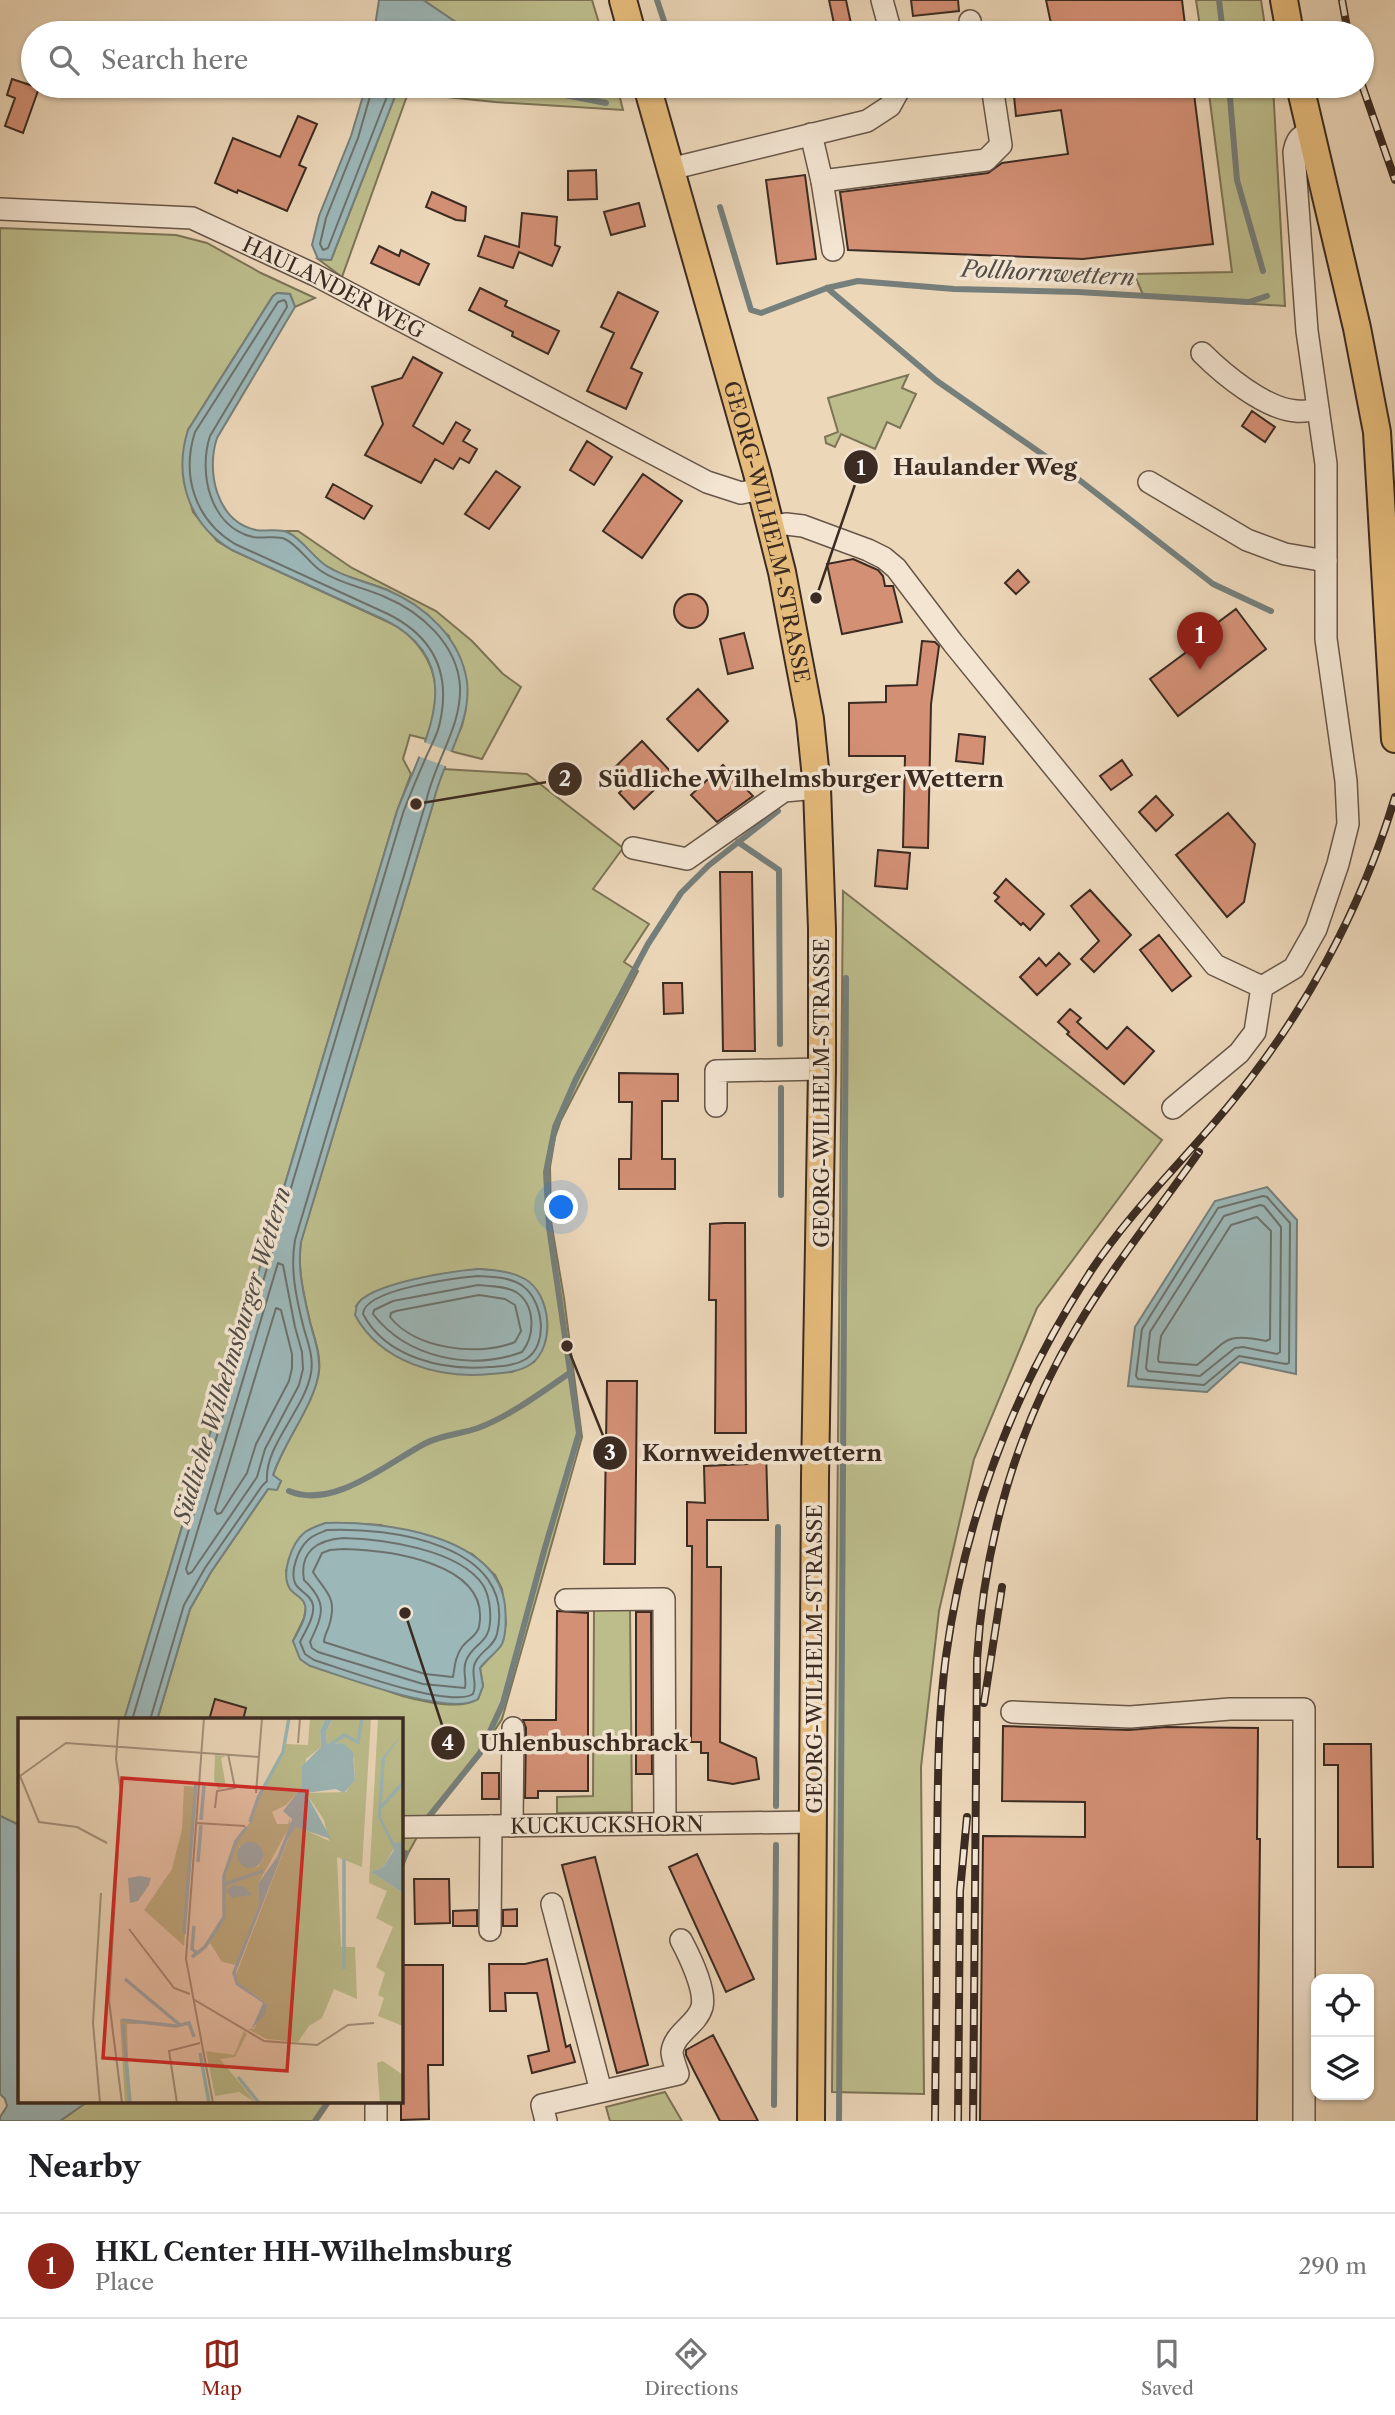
<!DOCTYPE html>
<meta charset="utf-8">
<style>
body{margin:0;font-family:"Libre Caslon Text",serif;background:#f6f6f6;color:#202124}
.controls{position:absolute;right:21px;bottom:21px;display:grid;overflow:hidden;border-radius:14px;box-shadow:0 2px 5px #0004}
.controls button{width:63px;height:63px;display:grid;place-items:center;padding:0;border:0;border-bottom:2px solid #e0e0e0;background:#fff;color:#202124;font:35px sans-serif}
.you{position:absolute;left:562px;top:1208px;width:24px;height:24px;margin:-18px;border:5px solid #fff;border-radius:50%;background:#1a73e8;box-shadow:0 0 0 10px #1a73e833}
.badge{display:grid;place-items:center;width:46px;height:46px;border-radius:50%;background:#8f2418;color:#fff;font-size:23px;font-weight:700}
.pin{position:absolute;translate:-50% -58px;filter:drop-shadow(0 2px 4px #0008)}
.pin::after{content:'';position:absolute;top:37px;width:24px;height:21px;background:inherit;clip-path:polygon(0 0,100% 0,50% 100%)}
.list{margin:0;padding:0;list-style:none}
h2{display:flex;justify-content:space-between;align-items:center;height:91px;margin:0;padding:0 28px;font-size:30px}
h2 small{font-size:23px;font-weight:400;color:#757577}
.list li{display:grid;grid-template-columns:46px 1fr auto;gap:21px;align-items:center;box-sizing:border-box;height:105px;padding:0 28px;border-top:2px solid #e0e0e0}
.list b{display:block;font-size:26px;white-space:nowrap}
.list p{margin:0;font-size:23px;white-space:nowrap;color:#757577}
.list em{font-size:23px;font-style:normal;color:#757577}
.icon{flex:none;width:38px;height:38px;fill:none;stroke:currentColor;stroke-width:2;stroke-linecap:round;stroke-linejoin:round}
.map{position:relative;flex:none;width:1395px;height:2121px;overflow:hidden}
.search{position:absolute;background:#fff;box-shadow:0 2px 5px #0004;left:21px;right:21px;top:21px;height:77px;display:flex;align-items:center;gap:18px;box-sizing:border-box;padding:0 24px;border-radius:38px;color:#757577;font-size:26px}
.sheet{height:196px;background:#fff}
nav{display:flex;justify-content:space-around;align-items:center;box-sizing:border-box;height:98px;border-top:2px solid #e0e0e0;background:#fff;font-size:19px;color:#757577}
nav a{display:grid;justify-items:center;gap:4px}
nav .on{color:#8f2418}
.map>svg:first-child{display:block}
.green{fill:#bdbd8c;stroke:#7c7457;stroke-width:2;fill-rule:evenodd}
.water{fill:#9cb7b8;stroke:#757f7c;stroke-width:2}
.pier{fill:#ecd7b9}
.lines{fill:none;stroke-linecap:round;stroke-linejoin:round}
.shore{stroke:#6c716d;stroke-width:2}
.stream{stroke:#757f7c;stroke-width:6}
.building{fill:#d39075;stroke:#3b2b22;stroke-width:2}
.minor-casing{stroke:#675648;stroke-width:24}
.major-casing{stroke:#3b2b22;stroke-width:30}
.minor{stroke:#f3e5d2;stroke-width:21}
.major{stroke:#e6bc7c;stroke-width:26}
.rail-casing{stroke:#3b2b22;stroke-width:8}
.rail{stroke:#f3e5d2;stroke-width:5;stroke-dasharray:16;stroke-linecap:butt}
.labels{text-anchor:middle;dominant-baseline:central;stroke-width:7;stroke-linejoin:round;paint-order:stroke}
.street-label{font-size:21px;fill:#3b2b22;stroke:#f3e5d2}
.water-label{font-size:23px;font-style:italic;fill:#534e48;stroke:#f3e5d2}
.inset-river{fill:none;stroke:#9cb7b8;stroke-width:3.5}
.inset-road{fill:none;stroke:#a5927d;stroke-width:2}
.view{fill:#d62828;fill-opacity:0.15;stroke:#d62828;stroke-width:3.5}
.inset-edge{fill:none;stroke:#3b2b22;stroke-width:3.5}
.leader{fill:none;stroke:#3b2b22;stroke-width:2.5}
.callout-dot{fill:#3b2b22;stroke:#f3e5d2;stroke-width:2.5}
.mark-label{font-size:21px;text-anchor:middle;font-weight:bold;fill:#fff}
.callout-label{font-size:23px;text-anchor:middle;font-weight:bold;fill:#3b2b22;stroke:#f3e5d2;stroke-width:7;stroke-linejoin:round;paint-order:stroke}
</style>
<div class="map">
<svg width="1395" height="2121" viewBox="0 0 1395 2121">
<rect width="100%" height="100%" fill="#ecd7b9"/>
<filter id="stains"><feTurbulence type="fractalNoise" baseFrequency=".00286" numOctaves="4"/><feColorMatrix values="0 0 0 0 .2 0 0 0 0 .09 0 0 0 0 .02 0 0 0 .5 -.17"/></filter>
<radialGradient id="worn" r=".72"><stop offset=".6" stop-color="#630" stop-opacity="0"/><stop offset="1" stop-color="#630" stop-opacity=".3"/></radialGradient>
<path class="green" d="M423 0H592L602 33H472Z
M1196 0H1261L1266 33H1201Z
M399 86H617L623 110 495 102 408 93 342 277 318 259 331 260Z
M1208 86H1273L1285 306 1144 297 1134 274 1232 272Z
M0 228 176 235 207 243 261 273 315 298 295 307 290 294 277 293 273 296 188 430 183 474 193 512 217 541 232 550 401 628C438 660 444 693 426 739L410 735 403 759 411 774 397 811 124 1720H19V1825L0 1816Z
M908 375 902 388 916 394 900 428 887 422 875 449 841 434 835 447 826 443 825 437 838 432 828 398Z
M281 531H298L352 568 436 611 472 641 503 674 521 687 482 759 450 751 462 726 466 708 449 636 412 605 388 590 341 574 324 565 288 532Z
M443 769 527 774 623 848 593 889 649 924 624 962 638 971 561 1120 555 1137 550 1167 551 1221 564 1298 582 1437 502 1719 480 1753 427 1819 401 1866V1720H157L190 1609 211 1572 268 1489H277L281 1481 273 1476C283 1442 316 1402 319 1371 321 1354 314 1338 310 1322 304 1296 297 1269 301 1241L433 804 436 786ZM478 1269C544 1275 537 1288 544 1345L534 1362 512 1372 458 1374 356 1306 362 1299 375 1292ZM343 1523 381 1525 472 1554 495 1575 502 1589 506 1623 501 1645 480 1668 483 1686 478 1699C458 1713 400 1697 379 1687 349 1673 321 1656 293 1641L304 1618 306 1607 303 1600 290 1588 286 1570Z
M843 891 1162 1140 1037 1308 974 1459 939 1611 921 1767 924 2094 832 2092Z
M594 1610H630L632 1812 557 1813V1797L593 1796Z
M665 2092 682 2121H610L606 2107Z
M87 2102H328L315 2121H60Z"/>
<path class="water" d="M379 0H423L472 33H374Z
M366 86H399L331 260 318 259 312 245 319 216 351 136Z
M277 293 290 294 295 307 217 438C206 471 216 521 256 530 266 532 278 528 287 532 303 539 313 558 328 567 346 578 367 582 387 590 426 606 461 639 467 682 472 725 441 763 433 804L301 1242C297 1269 304 1296 310 1322 314 1338 320 1353 319 1370 316 1403 284 1441 273 1475L281 1481 277 1490 268 1489 211 1572 190 1609 157 1720H124L397 811C423 743 474 665 385 620L232 550C189 525 173 477 188 430L273 296Z
M1267 1187 1297 1220 1296 1374 1240 1362 1207 1392 1128 1386 1135 1327 1215 1201Z
M478 1269C494 1270 511 1271 525 1279 551 1294 556 1346 531 1364 520 1372 504 1373 490 1374 440 1379 381 1363 355 1315 356 1313 356 1307 357 1305 369 1283 454 1271 478 1269Z
M325 1523C381 1521 498 1534 505 1606 506 1618 507 1633 502 1644 497 1653 486 1659 480 1668L483 1686 478 1699C450 1718 343 1676 310 1666L300 1659 293 1641C298 1631 308 1617 305 1605 303 1597 294 1595 290 1589 280 1574 292 1543 304 1533 310 1528 318 1526 325 1523Z
M0 1816 19 1825V2102H87L60 2121H0V2117L7 2106 5 2099 0 2094Z"/>
<path class="pier" d="M421 741 454 753 448 767 415 755Z"/>
<g class="lines">
<path class="shore" d="M373 86 358 138 326 218 320 244 323 250 328 248 391 86
M1263 1196 1267 1197 1290 1223 1289 1363 1286 1364 1239 1356 1204 1385 1138 1379 1136 1376 1142 1329 1218 1208Z
M1260 1205 1264 1206 1281 1227 1280 1352 1277 1354 1243 1347 1235 1348 1200 1376 1148 1371 1146 1368 1150 1332 1224 1216Z
M1257 1217 1271 1231 1270 1339 1266 1341C1223 1332 1228 1341 1197 1365L1159 1362 1158 1359 1161 1336 1231 1225Z
M278 1263 283 1265 295 1327 302 1352 303 1369 299 1385 265 1449 257 1477 192 1572 188 1574 186 1569Z
M478 1276C493 1277 512 1277 524 1287 543 1302 549 1345 526 1359 515 1366 502 1366 490 1367 444 1371 386 1358 363 1314 364 1289 456 1278 478 1276Z
M478 1285C490 1286 505 1286 516 1292 536 1305 535 1336 522 1352 471 1371 407 1358 373 1314L374 1310 393 1301Z
M479 1295 505 1299 515 1305 521 1331 515 1342C479 1357 415 1349 390 1317L391 1313 396 1311Z
M276 1308 281 1310 292 1354V1368L289 1381 256 1444 247 1473 221 1513 217 1514 215 1510Z
M327 1530C388 1527 518 1544 497 1634 494 1647 480 1651 475 1663 470 1673 478 1683 473 1694 449 1709 343 1669 314 1660L305 1654 300 1642C305 1631 315 1617 313 1605 311 1594 299 1592 295 1583 290 1571 298 1550 307 1541 312 1535 320 1533 327 1530Z
M343 1538C382 1539 459 1549 483 1585 489 1595 491 1610 490 1622 489 1644 472 1644 466 1661 462 1670 467 1680 465 1688L423 1684 318 1652 312 1648 310 1642C323 1614 328 1603 304 1580 299 1551 318 1540 343 1538Z
M343 1549C387 1550 492 1562 479 1627 477 1636 468 1639 462 1647 455 1657 455 1666 453 1677L425 1674 324 1642C324 1636 327 1632 329 1626 338 1597 326 1593 313 1572L322 1553 330 1550Z
M132 1720 403 813C410 794 418 776 426 757 431 746 438 734 440 722 451 672 432 636 388 614L235 544C195 520 181 476 195 432L278 302 284 300 286 302 287 307 210 436C198 473 210 527 253 537 263 539 277 535 285 539 299 546 308 562 321 571 340 584 363 587 385 597 421 612 457 644 460 686 462 727 434 762 426 802L295 1240C290 1269 296 1297 303 1325 307 1341 314 1356 311 1373 305 1409 264 1446 267 1481L262 1486 205 1568 184 1605 150 1720"/>
<path class="stream" d="M657 0 668 33
M1219 0 1223 33
M550 86 565 95 606 103
M1229 86 1237 180 1263 271
M666 89 681 86
M720 207 751 310 761 313 827 288 858 281 954 289 1078 292 1249 302 1267 296
M827 288 937 381 1078 479 1213 584 1271 611
M738 842 779 870 780 1044
M781 1088V1195
M289 1491C334 1510 387 1463 426 1443 442 1435 461 1434 478 1428 512 1415 542 1392 571 1372
M776 1806 778 1527
M427 1819 480 1753 503 1703 544 1551 579 1433 549 1227 546 1172 555 1127 576 1079 648 944 681 893 708 866 778 811
M401 1866 406 1853
M774 2105 776 1845
M315 2121 328 2102
M839 2121 846 978"/>
</g>
<path class="building" d="M829 0H846L853 33H836Z
M911 0H958L959 11 913 16Z
M1046 0H1182L1186 33H1053Z
M12 79 39 88 23 133 5 126 15 98 7 95Z
M1013 86H1193L1213 244 1083 259 848 250 840 192 988 173 1002 163 1068 154 1061 110 1016 116Z
M298 116 317 124 299 165 306 168 287 211 238 190 237 193 215 183 233 138 280 157Z
M596 170 597 199 568 200V171Z
M805 175 816 259 777 264 766 180Z
M432 192 466 207 465 221 456 220 426 207Z
M639 203 645 226 611 235 604 212Z
M522 213 557 217 555 245 560 247 552 266 519 252 513 268 478 256 485 236 519 247Z
M379 246 399 256 401 250 429 264 419 285 371 263Z
M480 288 507 301 505 306 559 331 548 354 512 336 513 332 469 310Z
M618 292 658 312 631 368 642 373 626 409 587 391 614 333 601 327Z
M413 357 442 373 413 426 443 444 456 422 470 430 463 441 477 449 469 463 460 458 453 469 435 459 421 483 365 455 383 424 372 387 402 378Z
M1252 411 1275 427 1265 442 1242 426Z
M587 441 612 457 594 485 570 470Z
M496 471 520 487 489 529 465 514Z
M643 474 682 501 642 558 603 531Z
M333 484 372 506 364 519 326 497Z
M853 559 878 570 883 576 885 586H893L902 622 842 634 827 564Z
M1018 570 1029 582 1016 594 1005 583Z
M674 611a17 17 0 1 1 34 0a17 17 0 1 1-34 0Z
M1236 609 1266 649 1178 716 1150 679 1200 642 1197 638Z
M744 633 753 668 728 674 720 639Z
M922 641 935 642 939 646 931 704 928 848 903 847 905 756H849V703L886 702V686L917 685Z
M698 689 728 721 698 751 667 719Z
M959 734 985 737 983 764 956 761Z
M642 741 672 773 634 809 619 793 625 787 611 771Z
M1122 760 1132 775 1111 790 1100 776Z
M723 765 753 796 717 822 691 795Z
M1156 796 1173 815 1156 831 1139 812Z
M1228 813 1255 844 1244 902 1227 917 1176 855Z
M878 850 910 853 907 889 875 886Z
M720 872H752L755 1051H723Z
M1006 879 1044 914 1030 930 1023 923 1021 925 995 901 999 897 994 893Z
M1090 890 1131 935 1094 972 1081 959 1099 941 1071 906Z
M1159 935 1191 976 1172 991 1140 950Z
M1059 953 1070 964 1037 995 1020 977 1039 958 1046 966Z
M663 983H682L683 1013 664 1014Z
M1070 1009 1081 1018 1077 1022 1107 1049 1127 1027 1154 1051 1124 1084 1067 1034 1069 1032 1058 1022Z
M619 1073 678 1074V1101H662V1159H675V1189H619V1159H631L632 1102H619Z
M724 1223H745L746 1433H715L716 1300H709L710 1224Z
M607 1381H637L635 1564H604Z
M748 1451H766L768 1520H707V1567H721L720 1742 756 1758 759 1779 733 1784 708 1780V1753H701V1742H691L692 1546H687V1502L705 1503 704 1466 748 1464Z
M557 1611 588 1613V1791H538V1798H525L526 1728 523 1720H556Z
M636 1612H651L652 1774H636Z
M215 1699 246 1708 243 1720H209Z
M1003 1726 1129 1730 1166 1727 1258 1728 1257 1839H1260L1257 2121H980L983 1836 1085 1837V1802L1002 1801Z
M1324 1744H1371L1373 1867H1338V1765H1324Z
M482 1773H499V1799H482Z
M697 1854 754 1979 726 1992 669 1867Z
M595 1857 648 2065 617 2073 562 1865Z
M414 1879H449L450 1923 415 1924Z
M517 1909V1926H503V1910Z
M477 1910V1926H453V1911Z
M547 1959 566 2047 570 2045 575 2062 532 2073 528 2056 549 2051 537 1993H505L506 2011H490L489 1964H525Z
M401 1965H443V2065H428L429 2119 401 2120Z
M713 2035 758 2121H720L694 2071 686 2055V2050Z"/>
<g class="lines">
<g class="minor-casing">
<g id="minor">
<path d="M882 0 891 33"/>
<path d="M970 21 972 33"/>
<path d="M811 134 822 181 833 250"/>
<path d="M670 169 867 121 890 106 901 86"/>
<path d="M822 181 986 160 1001 145 992 86"/>
<path id="s1" d="M0 209 192 218 315 275 707 482 741 493 761 489"/>
<path d="M1202 353C1223 374 1265 409 1296 411 1303 412 1311 410 1318 410"/>
<path d="M1149 482 1247 540 1285 554 1326 561"/>
<path d="M771 527 786 524 803 526 868 550 884 558 896 568 953 643 1215 965 1262 987"/>
<path d="M633 848 687 859 784 791 817 788"/>
<path d="M1262 987 1294 968 1316 929 1338 864 1348 824 1346 781 1326 639V464L1307 331 1294 152C1296 141 1299 136 1310 132"/>
<path d="M716 1106V1071L822 1069"/>
<path d="M1173 1108 1239 1053 1255 1032 1262 987"/>
<path d="M566 1600 664 1599 665 1824"/>
<path d="M1012 1712 1130 1717 1230 1709H1304V2121"/>
<path d="M512 1826 513 1728"/>
<path id="s2" d="M401 1827 814 1822"/>
<path d="M552 1904 601 2091"/>
<path d="M490 1930 491 1826"/>
<path d="M376 2121V2102"/>
<path d="M546 2121 542 2105 678 2074C676 2067 672 2058 672 2052 674 2033 697 2025 702 2007 706 1990 689 1955 681 1940"/>
</g>
</g>
<g class="major-casing">
<g id="major">
<path d="M623 0 632 33"/>
<path d="M1284 0 1290 33"/>
<path id="s3" d="M647 86 757 473 782 572 810 719 817 788 822 929V1069L815 1477 811 2121"/>
<path d="M1300 86 1357 328 1377 432 1395 739"/>
</g>
</g>
<use href="#minor" class="minor"/>
<use href="#major" class="major"/>
<g class="rail-casing">
<path id="rail" d="M1342 0 1348 33
M1362 85 1395 180
M984 1703 1002 1587
M935 2121C936 2034 937 1946 937 1859 938 1791 937 1723 946 1656 965 1517 1014 1388 1091 1271 1130 1212 1181 1163 1226 1109 1302 1018 1361 911 1395 797
M958 2121 960 1891 967 1817
M973 2121 977 1660C984 1543 1016 1428 1077 1327 1113 1266 1158 1210 1199 1152"/>
</g>
<use href="#rail" class="rail"/>
</g>
<g class="labels">
<g class="street-label">
<text stroke="none"><textPath href="#s1" startOffset="350">HAULANDER WEG</textPath></text>
<text stroke="none"><textPath href="#s3" startOffset="462">GEORG-WILHELM-STRASSE</textPath></text>
<text transform="translate(821 1093) rotate(-90)">GEORG-WILHELM-STRASSE</text>
<text transform="translate(814 1659) rotate(-90)">GEORG-WILHELM-STRASSE</text>
<text stroke="none"><textPath href="#s2" startOffset="206">KUCKUCKSHORN</textPath></text>
</g>
<g class="water-label">
<text transform="translate(1048 273) rotate(3)">Pollhornwettern</text>
<text transform="translate(232 1355) rotate(-73)">Südliche Wilhelmsburger Wettern</text>
</g>
</g>
<g transform="translate(18 1718)">
<rect width="385" height="385" fill="#ecd7b9"/>
<path d="M292 0H308L302 12 303 29 288 41 284 70 268 87 254 94 259 106H270L272 99V105L311 123 306 102 288 75 328 74 332 67H321L333 49 331 63 337 61 336 40 325 25 309 26 308 14 315 0H353L344 149 319 139 323 229H337L339 281 316 271 304 300 291 308 280 324 248 321 230 311H236L249 286 220 264 218 257 273 114 268 115 240 166 241 186 218 247 204 244 192 225 206 198 205 158 219 121 233 103 240 80 268 26 290 27ZM221 128 243 130 245 141 240 149 224 145ZM360 0H385V123L378 127 365 149 353 154 385 175V308L360 298 366 280 360 277 367 255 358 249 375 209 358 200 369 173 351 165ZM197 37 208 38 203 40 208 69 200 71 196 62ZM166 68 178 69 166 228 126 192 154 151 164 111ZM102 301 122 306H109L111 385H107ZM226 313 229 316 217 339 202 341 238 385 221 374 197 378 188 333 216 337ZM365 343 385 357V385H362L359 345Z" fill="#bdbd8c" fill-rule="evenodd"/>
<path d="M308 0H315L308 14 309 26 325 25 335 34 337 62 326 75 318 71 288 75 313 121 278 109 270 121 218 254 220 264 249 286 248 295 233 312 245 285 218 267 214 255 241 186 240 166 259 139 274 101 265 93 284 69V48L303 29 302 12ZM385 15 367 40 363 99 376 125 385 123V175L353 154 365 149 376 132 360 99 363 47 364 40ZM219 137a13 13 0 1 1 26 0a13 13 0 1 1-26 0ZM122 158 133 160 131 167 120 183 112 185 110 160ZM214 167 227 169 234 177 213 180 209 172Z" fill="#9cb7b8"/>
<path class="inset-river" d="M312 27 326 17 340 24 344 0M363 89 385 65M183 102 186 68M232 104 240 80 265 34 271 0M180 144 183 107M207 166 245 153M176 208 174 231 179 235M166 216 178 65M174 239 187 229 206 199V158L218 123 229 109M326 251V141M107 261 162 307M104 302 158 308 171 305 176 319M105 306 112 385M182 335 191 385M220 359 241 385"/>
<path class="inset-road" d="M101 0 98 41 103 75 91 283 104 385M186 0 168 241 195 385M280 25 282 0M238 75 244 0M197 90 199 73 217 70 210 36M178 105 227 108M89 125 59 109 21 104 2 58 48 25 241 39M111 211 156 270 172 276M175 281 246 323 299 327 330 307 356 305M82 385 75 305 83 175M159 385 151 333 182 325"/>
<path class="view" d="M104 60 289 73 269 353 85 340Z"/>
<rect width="385" height="385" class="inset-edge"/>
</g>
<path class="leader" d="M816 598L861 467M416 804L565 779M567 1346L610 1453M405 1613L448 1743"/>
<g class="callout-dot">
<circle cx="816" cy="598" r="7"/>
<circle cx="416" cy="804" r="7"/>
<circle cx="567" cy="1346" r="7"/>
<circle cx="405" cy="1613" r="7"/>
<circle cx="861" cy="467" r="18"/>
<circle cx="565" cy="779" r="18"/>
<circle cx="610" cy="1453" r="18"/>
<circle cx="448" cy="1743" r="18"/>
</g>
<g class="mark-label">
<text x="861" y="475">1</text>
<text x="565" y="786">2</text>
<text x="610" y="1460">3</text>
<text x="448" y="1750">4</text>
</g>
<g class="callout-label">
<text x="985" y="475">Haulander Weg</text>
<text x="801" y="787">Südliche Wilhelmsburger Wettern</text>
<text x="762" y="1461">Kornweidenwettern</text>
<text x="584" y="1751">Uhlenbuschbrack</text>
</g>
<rect width="100%" height="100%" filter="url(#stains)"/>
<rect width="100%" height="100%" fill="url(#worn)"/>
</svg>
<div class="controls">
<button><svg class="icon" aria-label="locate" viewBox="0 0 24 24"><circle cx="12" cy="12" r="6"/><path d="M12 2v4M12 18v4M2 12h4M18 12h4"/></svg></button>
<button><svg class="icon" aria-label="layers" viewBox="0 0 24 24"><path d="M12 4l9 5-9 5-9-5zM3 14l9 5 9-5"/></svg></button>
</div>
<div class="you"></div>
<div class="pin badge" style="left:1200px;top:670px">1</div>
<div class="search"><svg class="icon" aria-label="search" viewBox="0 0 24 24"><circle cx="10" cy="10" r="6"/><path d="M15 15l6 6"/></svg>Search here</div>
</div>
<section class="sheet">
<h2>Nearby<small></small></h2>
<ul class="list">
<li><span class="badge">1</span><div><b>HKL Center HH-Wilhelmsburg</b><p>Place</p></div><em>290 m</em></li>
</ul>
</section>
<nav>
<a class="on"><svg class="icon" aria-label="map" viewBox="0 0 24 24"><path d="M3 6l6-2 6 2 6-2v14l-6 2-6-2-6 2zM9 4v14M15 6v14"/></svg>Map</a>
<a><svg class="icon" aria-label="directions" viewBox="0 0 24 24"><path d="M12 3l9 9-9 9-9-9zM9 14v-3h6M13 9l2 2-2 2"/></svg>Directions</a>
<a><svg class="icon" aria-label="saved" viewBox="0 0 24 24"><path d="M7 4h10v16l-5-4-5 4z"/></svg>Saved</a>
</nav>
